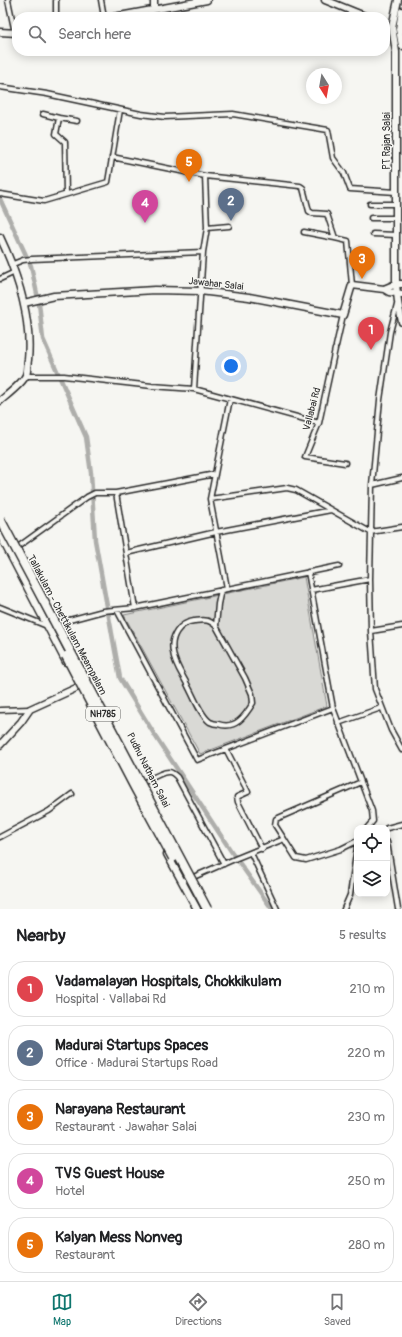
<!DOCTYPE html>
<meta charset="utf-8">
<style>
body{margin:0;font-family:Pangolin,sans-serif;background:#f2f2f2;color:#202124}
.controls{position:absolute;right:12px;bottom:12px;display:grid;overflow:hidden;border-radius:8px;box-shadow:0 2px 10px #0003}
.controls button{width:36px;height:36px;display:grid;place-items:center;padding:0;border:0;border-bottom:1px solid #e0e0e0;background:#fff;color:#202124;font:20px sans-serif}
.compass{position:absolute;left:306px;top:68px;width:36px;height:36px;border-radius:50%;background:#fff;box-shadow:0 2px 10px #0003;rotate:169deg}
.you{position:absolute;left:231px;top:366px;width:14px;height:14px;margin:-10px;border:3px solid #fff;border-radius:50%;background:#1a73e8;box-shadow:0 0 0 6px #1a73e833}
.badge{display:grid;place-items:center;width:26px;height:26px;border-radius:50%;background:#0f766e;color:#fff;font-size:13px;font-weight:700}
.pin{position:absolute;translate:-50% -33px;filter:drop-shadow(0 1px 2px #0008)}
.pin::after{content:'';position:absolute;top:21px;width:14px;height:12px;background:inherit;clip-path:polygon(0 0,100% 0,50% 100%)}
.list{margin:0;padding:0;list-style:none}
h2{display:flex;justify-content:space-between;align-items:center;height:52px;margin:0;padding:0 16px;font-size:17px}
h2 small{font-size:13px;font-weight:400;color:#757577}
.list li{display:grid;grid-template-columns:26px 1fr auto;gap:12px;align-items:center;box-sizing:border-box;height:56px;margin:0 8px 8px;padding:0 8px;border:1px solid #e0e0e0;border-radius:16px}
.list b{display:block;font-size:15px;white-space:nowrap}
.list p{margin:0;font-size:13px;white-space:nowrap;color:#757577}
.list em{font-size:13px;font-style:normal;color:#757577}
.icon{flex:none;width:22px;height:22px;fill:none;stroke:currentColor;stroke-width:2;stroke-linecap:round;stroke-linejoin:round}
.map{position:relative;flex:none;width:402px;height:909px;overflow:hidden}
.search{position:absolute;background:#fff;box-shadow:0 2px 10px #0003;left:12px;right:12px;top:12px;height:44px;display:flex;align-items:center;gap:10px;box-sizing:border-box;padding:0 14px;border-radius:16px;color:#757577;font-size:15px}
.sheet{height:372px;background:#fff}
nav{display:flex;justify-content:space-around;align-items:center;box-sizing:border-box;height:56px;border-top:1px solid #e0e0e0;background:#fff;font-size:11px;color:#757577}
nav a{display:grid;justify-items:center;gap:2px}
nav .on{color:#0f766e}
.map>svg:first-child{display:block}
.green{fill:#d9d9d5;stroke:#828280}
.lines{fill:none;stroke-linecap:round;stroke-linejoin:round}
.canal{stroke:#aeaeab;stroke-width:4.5}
.street-casing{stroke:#2b2b2b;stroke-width:7}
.secondary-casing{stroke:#2b2b2b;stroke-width:9}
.street{stroke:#f6f6f2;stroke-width:4}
.secondary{stroke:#f6f6f2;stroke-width:6}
.highway-bridge-casing{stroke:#2b2b2b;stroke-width:11;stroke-linecap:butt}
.highway-bridge{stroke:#f6f6f2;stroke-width:8}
.labels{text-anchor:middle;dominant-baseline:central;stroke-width:3;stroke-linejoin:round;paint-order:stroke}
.shield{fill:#f6f6f2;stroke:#686867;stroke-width:1}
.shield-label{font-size:9px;font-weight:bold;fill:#2b2b2b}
.street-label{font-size:10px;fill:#2b2b2b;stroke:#f6f6f2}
</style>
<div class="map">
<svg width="402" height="909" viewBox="0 0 402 909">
<rect width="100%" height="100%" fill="#f6f6f2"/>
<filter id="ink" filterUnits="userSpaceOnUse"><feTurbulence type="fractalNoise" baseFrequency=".025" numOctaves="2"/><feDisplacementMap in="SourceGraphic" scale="8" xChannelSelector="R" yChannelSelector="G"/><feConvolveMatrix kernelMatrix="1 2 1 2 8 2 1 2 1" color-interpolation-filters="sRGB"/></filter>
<g filter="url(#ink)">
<path class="green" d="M304 577 327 706 200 754 124 615Z"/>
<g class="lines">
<path class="canal" d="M0 199 31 266 39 303 43 339 86 437 91 473 95 540 120 678 156 737 231 851 272 909"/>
<g class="street-casing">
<path id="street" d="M8 0 15 33
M56 0V17
M101 0 104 17
M0 87 47 94 141 114 165 117 233 114 328 130 333 158 344 173 350 189 396 192
M43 114 59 118 56 134 65 142 66 194
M59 118 77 121
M112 157 205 176 300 186 303 188 309 211 312 213 327 214 335 238 348 241 352 285
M0 194 44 201 108 182 120 110
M370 204H396
M371 218H396
M207 228 229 226
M304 232 335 238
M373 234 396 235
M13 264 23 260 32 259 203 252
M0 279 15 272
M397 305 390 332 380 400 372 485 370 579 371 631 375 689 391 730 402 750
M336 346 343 315
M335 349 319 423 305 457 345 463
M26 376H64L152 386 194 389 319 423
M194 389 203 252 207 228 205 176
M372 485 402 478
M210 499 287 488 296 490 370 532 402 527
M15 549 87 497 95 493H116
M126 553 216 532 331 510
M308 572 333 708 372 811 373 821 367 828
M227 588 210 499 230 399
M311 590 370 579
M0 607 47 626 103 611 135 608 339 566
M135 608 116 493 215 474
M117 610 197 760 333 708
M216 626C208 619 205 620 194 621 179 623 170 637 173 652 174 664 184 677 189 688 194 697 201 716 210 722 212 723 216 724 218 724 236 730 245 716 253 703L252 694 245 678 216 626 218 604 221 590
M371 631 402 626
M0 710 30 709
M338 723 381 708
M226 749 248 792 237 797 238 802 262 849
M141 784C147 781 162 771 169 772 172 772 175 775 177 777L224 864
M387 828 402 824
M0 837 49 811 72 794
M284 839 275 825 276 819 361 782
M387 842 398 909
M251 853 277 909
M182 882 237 858 284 839 296 858 306 860 341 849 357 841
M344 909 350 895 357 847"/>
</g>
<g class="secondary-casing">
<path id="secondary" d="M154 0V9
M325 0 367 17
M398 0 392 27 396 52V284L398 302 402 322
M402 11 399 29 402 46
M114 17 207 0
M0 32 17 33
M0 237C18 275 32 317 28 360 27 364 28 370 26 375 23 383 7 395 0 401
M384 289 396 284H402
M24 303 54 296 155 290 200 291 249 297 343 315 352 285 384 289 389 292 402 294
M0 535 66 662
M0 745 21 722 30 709 85 684
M167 854 197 909"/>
</g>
<use href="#street" class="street"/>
<use href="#secondary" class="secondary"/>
<g class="highway-bridge-casing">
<path id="highway-bridge" d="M0 519 207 909
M66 656 135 788 173 858"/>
</g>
<use href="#highway-bridge" class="highway-bridge"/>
</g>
</g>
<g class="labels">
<rect class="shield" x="86" y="707" width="34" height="14" rx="3"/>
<g class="shield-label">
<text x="103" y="714">NH785</text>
</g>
<g class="street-label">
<text transform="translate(387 141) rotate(-90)">PT Rajan Salai</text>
<text transform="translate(216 284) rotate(6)">Jawahar Salai</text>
<text transform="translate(312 409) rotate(-75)">Vallabai Rd</text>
<text transform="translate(67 625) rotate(62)">Tallakulam - Chettikulam Meampalam</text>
<text transform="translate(148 770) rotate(63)">Pudhu Natham Salai</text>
</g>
</g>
</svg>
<div class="controls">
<button><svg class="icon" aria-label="locate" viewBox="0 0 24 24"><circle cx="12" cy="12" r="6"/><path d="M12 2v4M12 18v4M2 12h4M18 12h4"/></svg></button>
<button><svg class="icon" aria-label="layers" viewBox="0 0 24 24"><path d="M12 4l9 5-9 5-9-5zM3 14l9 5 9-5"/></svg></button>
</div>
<svg class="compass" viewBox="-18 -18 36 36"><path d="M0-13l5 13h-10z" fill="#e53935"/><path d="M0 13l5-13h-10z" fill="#757577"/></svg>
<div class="you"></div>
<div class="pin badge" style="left:371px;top:350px;background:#e0444e">1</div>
<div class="pin badge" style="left:231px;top:221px;background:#5c6f8a">2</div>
<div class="pin badge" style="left:362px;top:279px;background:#e8710a">3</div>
<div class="pin badge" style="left:145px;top:223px;background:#d1479c">4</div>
<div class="pin badge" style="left:189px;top:182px;background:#e8710a">5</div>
<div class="search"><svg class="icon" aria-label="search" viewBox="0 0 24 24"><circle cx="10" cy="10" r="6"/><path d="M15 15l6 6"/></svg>Search here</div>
</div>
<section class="sheet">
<h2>Nearby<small>5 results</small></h2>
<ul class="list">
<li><span class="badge" style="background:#e0444e">1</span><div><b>Vadamalayan Hospitals, Chokkikulam</b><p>Hospital · Vallabai Rd</p></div><em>210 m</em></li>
<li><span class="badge" style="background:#5c6f8a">2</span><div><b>Madurai Startups Spaces</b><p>Office · Madurai Startups Road</p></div><em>220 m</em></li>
<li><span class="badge" style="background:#e8710a">3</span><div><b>Narayana Restaurant</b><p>Restaurant · Jawahar Salai</p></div><em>230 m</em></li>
<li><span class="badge" style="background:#d1479c">4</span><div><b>TVS Guest House</b><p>Hotel</p></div><em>250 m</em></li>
<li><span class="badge" style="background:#e8710a">5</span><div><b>Kalyan Mess Nonveg</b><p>Restaurant</p></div><em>280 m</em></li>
</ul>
</section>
<nav>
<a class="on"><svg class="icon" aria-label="map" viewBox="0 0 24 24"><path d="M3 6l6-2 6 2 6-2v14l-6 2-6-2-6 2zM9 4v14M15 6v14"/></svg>Map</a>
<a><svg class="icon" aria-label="directions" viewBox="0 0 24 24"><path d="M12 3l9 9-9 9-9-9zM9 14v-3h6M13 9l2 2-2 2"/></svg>Directions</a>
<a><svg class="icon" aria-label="saved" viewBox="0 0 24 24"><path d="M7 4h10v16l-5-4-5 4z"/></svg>Saved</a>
</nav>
